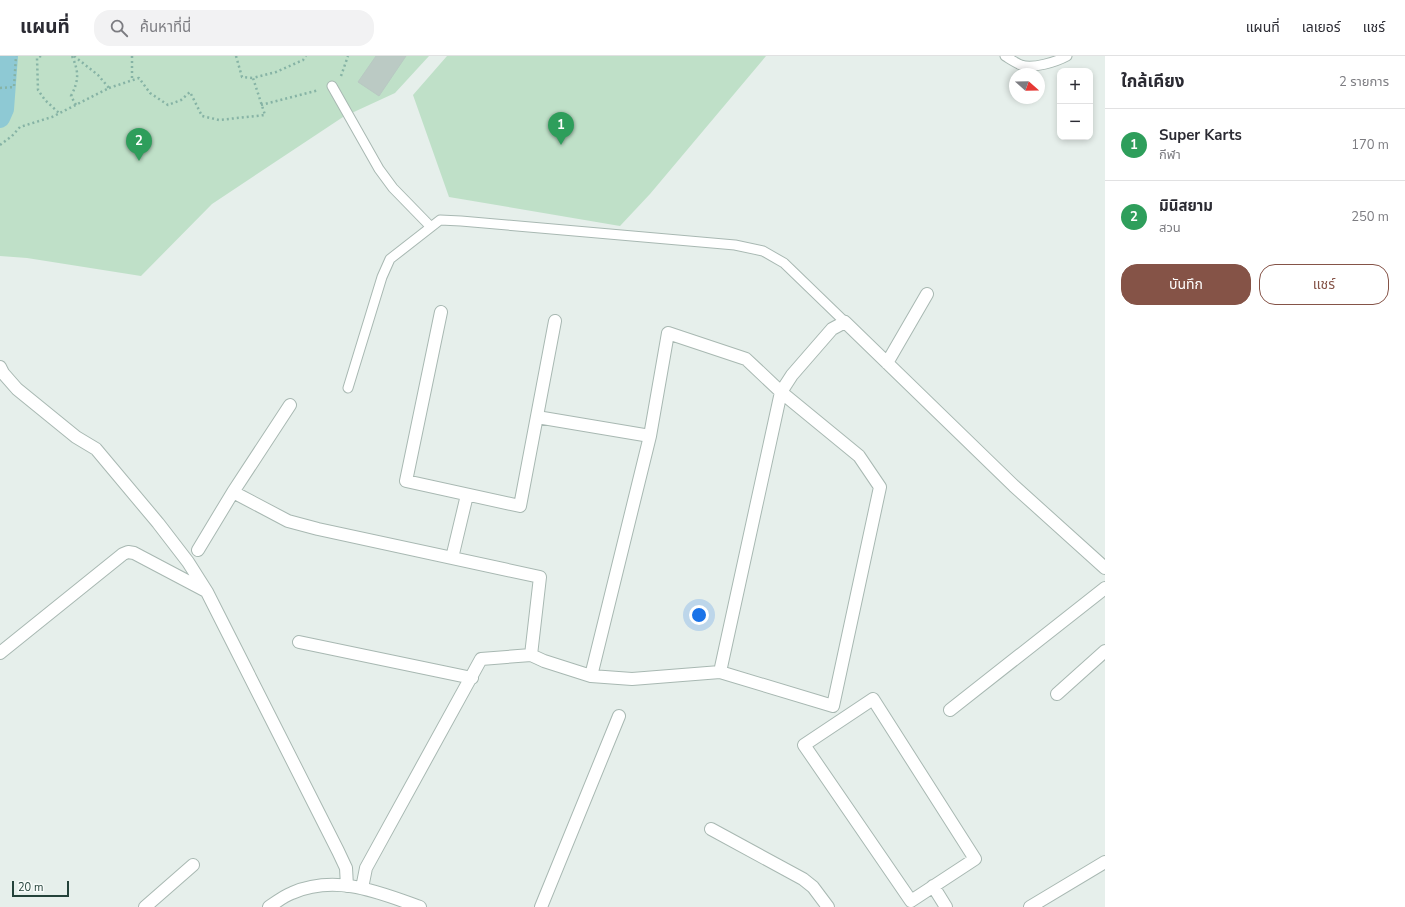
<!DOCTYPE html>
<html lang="th">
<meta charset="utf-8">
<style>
body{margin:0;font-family:"Nunito Sans","Noto Sans Thai",sans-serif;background:#f2f2f3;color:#2b2b33}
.controls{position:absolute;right:12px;top:12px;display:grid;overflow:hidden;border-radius:8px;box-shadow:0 2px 6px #0003}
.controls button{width:36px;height:36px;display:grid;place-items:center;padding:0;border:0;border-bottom:1px solid #e1e1e2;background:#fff;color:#2b2b33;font:20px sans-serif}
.compass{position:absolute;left:1009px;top:12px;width:36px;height:36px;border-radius:50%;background:#fff;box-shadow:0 2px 6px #0003;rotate:110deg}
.scale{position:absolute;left:12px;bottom:10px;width:57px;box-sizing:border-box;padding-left:4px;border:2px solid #24423a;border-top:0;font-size:11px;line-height:14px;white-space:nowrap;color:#24423a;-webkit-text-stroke:3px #f7fbf9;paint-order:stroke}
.you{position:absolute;left:699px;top:559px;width:14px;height:14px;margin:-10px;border:3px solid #fff;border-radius:50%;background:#1a73e8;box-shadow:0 0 0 6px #1a73e833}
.badge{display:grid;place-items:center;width:26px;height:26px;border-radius:50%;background:#855347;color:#fff;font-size:13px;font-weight:700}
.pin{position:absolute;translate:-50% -33px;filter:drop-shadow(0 1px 2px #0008)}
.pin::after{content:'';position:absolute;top:21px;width:14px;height:12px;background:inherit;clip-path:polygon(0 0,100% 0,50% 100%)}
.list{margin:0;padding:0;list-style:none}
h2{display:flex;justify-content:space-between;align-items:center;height:52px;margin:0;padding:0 16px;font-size:17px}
h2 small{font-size:13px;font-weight:400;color:#7c7c81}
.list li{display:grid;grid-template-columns:26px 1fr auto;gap:12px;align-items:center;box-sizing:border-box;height:72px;padding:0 16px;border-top:1px solid #e1e1e2}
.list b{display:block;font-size:15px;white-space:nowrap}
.list p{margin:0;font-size:13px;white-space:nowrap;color:#7c7c81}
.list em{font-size:13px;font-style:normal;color:#7c7c81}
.actions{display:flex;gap:8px;padding:12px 16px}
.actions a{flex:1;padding:9px 0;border:1px solid #855347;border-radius:16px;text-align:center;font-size:14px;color:#855347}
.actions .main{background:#855347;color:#fff}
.icon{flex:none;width:22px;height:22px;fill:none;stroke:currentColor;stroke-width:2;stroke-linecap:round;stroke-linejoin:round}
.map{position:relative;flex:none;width:1105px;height:851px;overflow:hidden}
header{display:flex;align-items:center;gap:24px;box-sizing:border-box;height:56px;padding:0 20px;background:#fff;border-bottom:1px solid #e1e1e2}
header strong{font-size:19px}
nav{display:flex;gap:22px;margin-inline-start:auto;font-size:14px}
.search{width:280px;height:36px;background:#f2f2f3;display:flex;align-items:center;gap:10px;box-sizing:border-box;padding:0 14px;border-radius:16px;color:#7c7c81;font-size:15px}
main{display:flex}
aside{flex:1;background:#fff}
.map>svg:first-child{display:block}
.green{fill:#bfe0c8}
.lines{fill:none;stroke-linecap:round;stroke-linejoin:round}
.canal{stroke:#8ec9d4;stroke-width:20}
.building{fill:#bbcac4;stroke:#b8c9c2}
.lane-casing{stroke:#a8b8b2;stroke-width:11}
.street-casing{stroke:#a8b8b2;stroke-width:14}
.path{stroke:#86b3a5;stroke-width:2.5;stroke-dasharray:2 3;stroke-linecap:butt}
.lane{stroke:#fff;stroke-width:9}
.street{stroke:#fff;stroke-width:12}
</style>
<header>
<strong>แผนที่</strong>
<div class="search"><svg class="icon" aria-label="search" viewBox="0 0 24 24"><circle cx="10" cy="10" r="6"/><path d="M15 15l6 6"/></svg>ค้นหาที่นี่</div>
<nav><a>แผนที่</a><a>เลเยอร์</a><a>แชร์</a></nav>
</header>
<main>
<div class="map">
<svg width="1105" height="851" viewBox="0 0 1105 851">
<rect width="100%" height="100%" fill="#e6efeb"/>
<path class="green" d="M0 0H429L395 37 343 61 212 148 141 220 27 202 0 200Z
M447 0H766L650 138 620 170 449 141 413 39Z"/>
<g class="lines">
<path class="canal" d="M0 62 4 53 8 0"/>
</g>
<path class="building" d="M376 0H406L379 40 358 26Z"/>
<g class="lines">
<g class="lane-casing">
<path id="lane" d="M1005 0C1010 3 1016 7 1021 9 1033 13 1056 6 1067 0
M332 30 379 113 393 132 431 171
M348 332 382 221 390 203 440 164 461 165 735 189 763 195 784 207 845 266"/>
</g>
<g class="street-casing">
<path id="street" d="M441 256 406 425 520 450 555 265
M887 307 927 238
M0 311 3 317 17 333 76 381 96 393 158 467 188 506 207 536 338 795 346 812 347 830
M537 361 650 380
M233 436 288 465 318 473 540 521 531 599
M198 494 233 436 290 349
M452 502 467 439
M299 586 472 622
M0 597 123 498 128 496 134 497 206 535
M720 616 781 336 792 319 832 273 845 266 1014 430 1105 512
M1057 638 1105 595
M873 643 975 803 911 845 804 689Z
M950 654 1105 532
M711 773 803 823 813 831 828 851
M933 830 946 851
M362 832 366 812 481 603 531 599 544 605 591 620 632 623 720 616 833 650 880 431 859 400 781 336 746 303 668 277 650 380 591 620
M145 851 193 809
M269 851C276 846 284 840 292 837 336 818 378 836 420 851
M541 851 619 660
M1030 851 1105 806"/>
</g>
<path class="path" d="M41 0 37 2 38 34 45 44 59 57
M72 0C79 16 79 24 71 40L76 49
M132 0V24
M236 0 242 21 253 22
M341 20 348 0
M0 32 14 31 16 0
M109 32 139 22 150 37 168 49 181 44 190 36 202 60 219 64 265 59 253 22 276 16 303 4 306 0
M261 49 319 34
M0 89 12 80 20 71 52 61 109 32 98 19 74 0"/>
<use href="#lane" class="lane"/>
<use href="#street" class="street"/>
</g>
</svg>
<div class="controls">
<button>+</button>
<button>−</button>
</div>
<svg class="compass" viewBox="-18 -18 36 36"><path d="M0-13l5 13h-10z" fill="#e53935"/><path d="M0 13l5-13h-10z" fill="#7c7c81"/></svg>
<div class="scale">20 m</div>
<div class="you"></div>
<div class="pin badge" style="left:561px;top:89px;background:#2e9e5b">1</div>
<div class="pin badge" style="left:139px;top:105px;background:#2e9e5b">2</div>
</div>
<aside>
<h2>ใกล้เคียง<small>2 รายการ</small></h2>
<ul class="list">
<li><span class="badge" style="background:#2e9e5b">1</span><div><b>Super Karts</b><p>กีฬา</p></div><em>170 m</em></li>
<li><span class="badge" style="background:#2e9e5b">2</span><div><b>มินิสยาม</b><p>สวน</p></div><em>250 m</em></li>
</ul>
<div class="actions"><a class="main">บันทึก</a><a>แชร์</a></div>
</aside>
</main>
